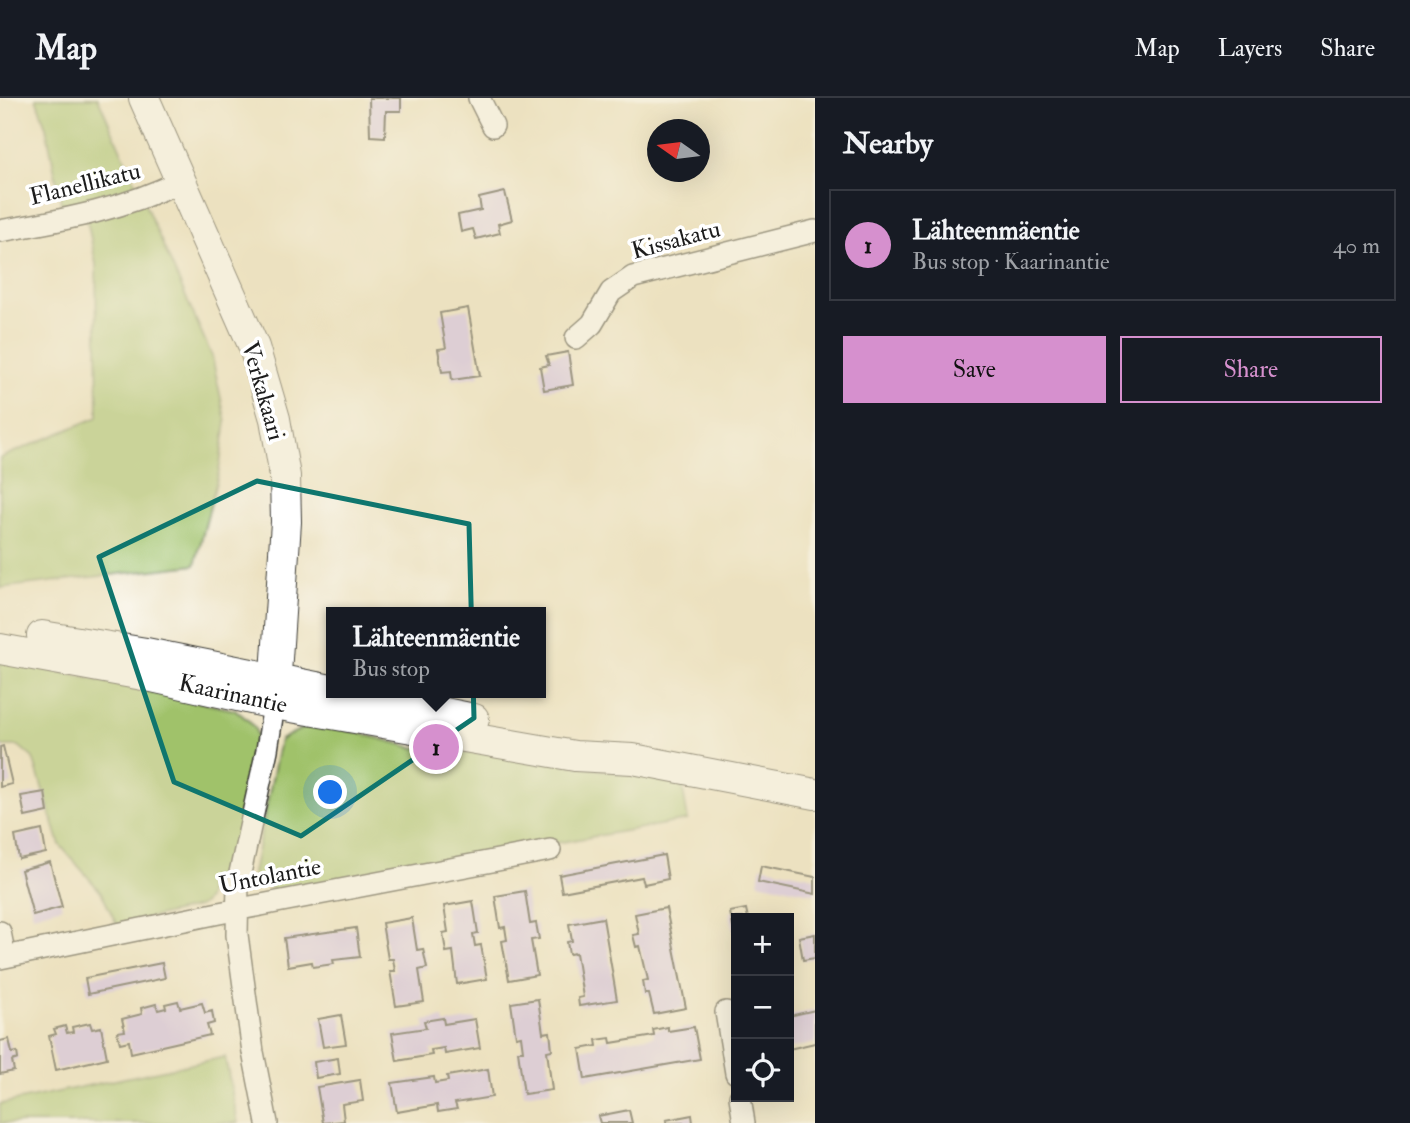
<!DOCTYPE html>
<meta charset="utf-8">
<style>
body{margin:0;font-family:"IM FELL Double Pica",serif;background:#20242c;color:#f1f3f6}
.controls{position:absolute;right:21px;bottom:21px;display:grid;overflow:hidden;border-radius:0px;box-shadow:0 7px 28px #0002}
.controls button{width:63px;height:63px;display:grid;place-items:center;padding:0;border:0;border-bottom:2px solid #363941;background:#171b24;color:#f1f3f6;font:35px sans-serif}
.compass{position:absolute;left:647px;top:21px;width:63px;height:63px;border-radius:50%;background:#171b24;box-shadow:0 7px 28px #0002;rotate:284deg}
.you{position:absolute;left:331px;top:695px;width:24px;height:24px;margin:-18px;border:5px solid #fff;border-radius:50%;background:#1a73e8;box-shadow:0 0 0 10px #1a73e833}
.badge{display:grid;place-items:center;width:46px;height:46px;border-radius:50%;background:#d690ce;color:#111;font-size:23px;font-weight:700}
.pin{position:absolute;translate:-50% -50%;border:4px solid #fff;box-shadow:0 2px 7px #0006}
.popup{position:absolute;left:326px;top:509px;width:220px;height:91px;box-sizing:border-box;display:grid;place-content:center;border-radius:0px;background:#171b24;filter:drop-shadow(0 2px 5px #0005);font-size:23px;white-space:nowrap;color:#9ea1a6}
.popup b{font-size:26px;color:#f1f3f6}
.popup::after{content:'';position:absolute;left:50%;top:100%;margin-left:-14px;border:14px solid transparent;border-top-color:#171b24}
.list{margin:0;padding:0;list-style:none}
h2{display:flex;justify-content:space-between;align-items:center;height:91px;margin:0;padding:0 28px;font-size:30px}
h2 small{font-size:23px;font-weight:400;color:#9ea1a6}
.list li{display:grid;grid-template-columns:46px 1fr auto;gap:21px;align-items:center;box-sizing:border-box;height:112px;margin:0 14px 14px;padding:0 14px;border:2px solid #363941;border-radius:0px}
.list b{display:block;font-size:26px;white-space:nowrap}
.list p{margin:0;font-size:23px;white-space:nowrap;color:#9ea1a6}
.list em{font-size:23px;font-style:normal;color:#9ea1a6}
.actions{display:flex;gap:14px;padding:21px 28px}
.actions a{flex:1;padding:16px 0;border:2px solid #d690ce;border-radius:0px;text-align:center;font-size:24px;color:#d690ce}
.actions .main{background:#d690ce;color:#111}
.icon{flex:none;width:38px;height:38px;fill:none;stroke:currentColor;stroke-width:2;stroke-linecap:round;stroke-linejoin:round}
.map{position:relative;flex:none;width:815px;height:1025px;overflow:hidden}
header{display:flex;align-items:center;gap:42px;box-sizing:border-box;height:98px;padding:0 35px;background:#171b24;border-bottom:2px solid #363941}
header strong{font-size:33px}
nav{display:flex;gap:38px;margin-inline-start:auto;font-size:24px}
main{display:flex}
aside{flex:1;background:#171b24}
.map>svg:first-child{display:block}
.green{fill:#a0c26b;stroke:#5e6f44;stroke-width:2}
.building{fill:#cbb6ed}
.lines{fill:none;stroke-linecap:round;stroke-linejoin:round}
.street-casing{stroke:#3b3a35;stroke-width:24}
.secondary-casing{stroke:#3b3a35;stroke-width:32}
.street{stroke:#fff;stroke-width:21}
.secondary{stroke:#fff;stroke-width:30}
.marked{fill:none;stroke:#0f766e;stroke-width:5;stroke-linejoin:round}
.labels{text-anchor:middle;dominant-baseline:central;stroke-width:7;stroke-linejoin:round;paint-order:stroke}
.street-label{font-size:24px;fill:#1c1c1c;stroke:#fff}
</style>
<header>
<strong>Map</strong>
<nav><a>Map</a><a>Layers</a><a>Share</a></nav>
</header>
<main>
<div class="map">
<svg width="815" height="1025" viewBox="0 0 815 1025">
<rect width="100%" height="100%" fill="#fff"/>
<filter id="ink" filterUnits="userSpaceOnUse"><feTurbulence type="fractalNoise" baseFrequency=".0143" numOctaves="2"/><feDisplacementMap in="SourceGraphic" scale="14" xChannelSelector="R" yChannelSelector="G"/><feConvolveMatrix kernelMatrix="1 2 1 2 8 2 1 2 1" color-interpolation-filters="sRGB"/></filter>
<filter id="wash" filterUnits="userSpaceOnUse"><feTurbulence type="fractalNoise" baseFrequency=".00686" numOctaves="4" result="noise"/><feDisplacementMap in="SourceGraphic" scale="28" xChannelSelector="R" yChannelSelector="G"/><feGaussianBlur stdDeviation="1.57" result="paint"/><feColorMatrix in="noise" values="0 0 0 0 0 0 0 0 0 0 0 0 0 0 0 0 0 1.4 0 .05"/><feComposite in="paint" operator="in"/></filter>
<g filter="url(#wash)">
<rect width="100%" height="100%" fill="#ece1c0"/>
<path class="green" d="M36 0H98L212 258 226 324 219 373 195 467 0 490V360L98 319 96 166 84 107 62 110 46 29Z
M0 561 235 612C242 617 251 623 255 631 265 656 238 747 231 777L208 780C209 793 211 802 198 809L117 827 101 794 60 747 33 660 19 648H0Z
M328 627 411 649 448 655H502L682 686 688 722 277 794 252 779 280 642 307 628Z
M225 959 238 1025H0V1006Z"/>
<g id="blocks">
<path class="building" d="M369 0H401V13H386L385 39 370 38Z
M505 94 512 122 498 126 500 135 476 141 473 131 461 134 458 117 481 112 479 100Z
M468 210 480 278 452 282 451 273 442 274 438 251 446 250 440 215Z
M568 254 573 287 544 292 540 269 549 267 546 258Z
M3 648 12 686 0 689V649Z
M45 694 48 714 25 719 21 698Z
M42 732 46 755 19 761 15 738Z
M664 757 668 781 644 786 642 779 562 794 559 777Z
M50 764 62 809 33 817 21 772Z
M761 768 815 779V796L758 784Z
M525 793 530 826 536 825 539 841 531 842 537 877 509 882 502 843 507 842 505 829 500 830 495 798Z
M473 803 478 835 473 836 475 848 481 847 487 881 457 886 453 853 446 854 443 835 448 834 444 808Z
M666 810 686 910 654 916 649 896H645L643 883 648 882 640 848 636 849 633 837 639 836 635 816Z
M746 811 748 820H736L735 841 730 814Z
M412 820 417 852 423 851 427 870 419 872 424 904 396 908 390 873H395L393 861H388L382 825Z
M603 820 617 902 579 908 578 900 583 899 576 855 569 856 567 844 572 843 569 826Z
M356 830 360 859 333 862 334 866 313 869 312 864 288 868 284 840Z
M815 836V860L803 862 799 839Z
M162 865 165 880 88 896 85 880Z
M538 901 543 935 550 934 552 952 547 953 552 992 524 996 518 953H523L521 938 516 939 511 905Z
M178 903 180 910 202 905 205 915 212 913 214 925 207 927 210 937 131 955 129 943 120 945 117 934 125 933 122 921 142 916 141 910 156 906 158 912 166 910 165 906Z
M815 912V945L789 951V918Z
M341 917 346 946 323 949 318 921Z
M443 920 444 926 475 921 480 950 445 956 444 950 431 952 432 957 397 963 392 935 426 930 424 923Z
M90 925 92 931 101 929 107 960 56 972 49 938 56 936 54 931 65 928 67 935 73 934 72 929Z
M668 929V933L694 929 700 961 585 981 580 951 597 948 596 942 610 940 611 945 654 938 653 932Z
M9 941 12 955 17 954 18 961 12 963 14 973 0 976V943Z
M338 960 340 976 316 980 314 964Z
M488 971 492 999 455 1005 457 1011 438 1014 437 1007 397 1014 392 985 434 979 435 985 448 983 447 978Z
M360 982 363 1003 342 1006 344 1023 323 1025 317 989Z
M629 1012 632 1025H600L598 1018Z
M692 1017 693 1025H667L666 1022Z"/>
</g>
</g>
<g filter="url(#ink)">
<use href="#blocks" fill-opacity="0" stroke="#3b3a35" stroke-width="2"/>
<g class="lines">
<g class="street-casing">
<path id="street" d="M479 0 493 28
M0 133C62 122 123 112 180 83
M576 240 592 226 611 194 633 179 815 133
M0 834 5 859
M0 860 219 815 550 752
M726 914 736 975
M740 999 744 1025
M267 1025 253 954 237 837 238 784 267 652 274 606"/>
</g>
<g class="secondary-casing">
<path id="secondary" d="M144 0 254 249 275 321 285 378 286 424 274 606
M42 538 146 555 331 592
M0 551 143 577 274 606 575 658 633 661 815 696
M346 595 474 621"/>
</g>
<use href="#street" class="street"/>
<use href="#secondary" class="secondary"/>
</g>
</g>
<path d="M0 0H815V1025H0ZM257 383 469 426 474 620 301 738 174 684 99 459Z" fill="#ece1c0" fill-opacity=".55" fill-rule="evenodd"/>
<path class="marked" d="M257 383 469 426 474 620 301 738 174 684 99 459Z"/>
<g class="labels">
<g class="street-label">
<text transform="translate(85 86) rotate(-14)">Flanellikatu</text>
<text transform="translate(676 142) rotate(-15)">Kissakatu</text>
<text transform="translate(263 293) rotate(74)">Verkakaari</text>
<text transform="translate(233 596) rotate(12)">Kaarinantie</text>
<text transform="translate(270 778) rotate(-11)">Untolantie</text>
</g>
</g>
</svg>
<div class="controls">
<button>+</button>
<button>−</button>
<button><svg class="icon" aria-label="locate" viewBox="0 0 24 24"><circle cx="12" cy="12" r="6"/><path d="M12 2v4M12 18v4M2 12h4M18 12h4"/></svg></button>
</div>
<svg class="compass" viewBox="-18 -18 36 36"><path d="M0-13l5 13h-10z" fill="#e53935"/><path d="M0 13l5-13h-10z" fill="#9ea1a6"/></svg>
<div class="you"></div>
<div class="pin badge" style="left:436px;top:649px">1</div>
<div class="popup"><b>Lähteenmäentie</b>Bus stop</div>
</div>
<aside>
<h2>Nearby<small></small></h2>
<ul class="list">
<li><span class="badge">1</span><div><b>Lähteenmäentie</b><p>Bus stop · Kaarinantie</p></div><em>40 m</em></li>
</ul>
<div class="actions"><a class="main">Save</a><a>Share</a></div>
</aside>
</main>
